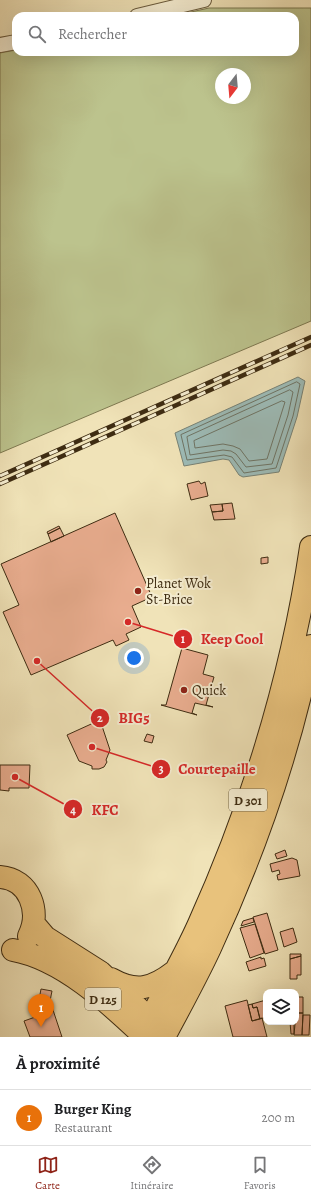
<!DOCTYPE html>
<html lang="fr">
<meta charset="utf-8">
<style>
body{margin:0;font-family:Alegreya,serif;background:#f2f2f2;color:#202124}
.controls{position:absolute;right:12px;bottom:12px;display:grid;overflow:hidden;border-radius:8px;box-shadow:0 4px 16px #0002}
.controls button{width:36px;height:36px;display:grid;place-items:center;padding:0;border:0;border-bottom:1px solid #e0e0e0;background:#fff;color:#202124;font:20px sans-serif}
.compass{position:absolute;left:215px;top:68px;width:36px;height:36px;border-radius:50%;background:#fff;box-shadow:0 4px 16px #0002;rotate:196deg}
.you{position:absolute;left:134px;top:658px;width:14px;height:14px;margin:-10px;border:3px solid #fff;border-radius:50%;background:#1a73e8;box-shadow:0 0 0 6px #1a73e833}
.badge{display:grid;place-items:center;width:26px;height:26px;border-radius:50%;background:#8f2418;color:#fff;font-size:13px;font-weight:700}
.pin{position:absolute;translate:-50% -33px;filter:drop-shadow(0 1px 2px #0008)}
.pin::after{content:'';position:absolute;top:21px;width:14px;height:12px;background:inherit;clip-path:polygon(0 0,100% 0,50% 100%)}
.list{margin:0;padding:0;list-style:none}
h2{display:flex;justify-content:space-between;align-items:center;height:52px;margin:0;padding:0 16px;font-size:17px}
h2 small{font-size:13px;font-weight:400;color:#757577}
.list li{display:grid;grid-template-columns:26px 1fr auto;gap:12px;align-items:center;box-sizing:border-box;height:56px;padding:0 16px;border-top:1px solid #e0e0e0}
.list b{display:block;font-size:15px;white-space:nowrap}
.list p{margin:0;font-size:13px;white-space:nowrap;color:#757577}
.list em{font-size:13px;font-style:normal;color:#757577}
.icon{flex:none;width:22px;height:22px;fill:none;stroke:currentColor;stroke-width:2;stroke-linecap:round;stroke-linejoin:round}
.map{position:relative;flex:none;width:311px;height:1037px;overflow:hidden}
.search{position:absolute;background:#fff;box-shadow:0 4px 16px #0002;left:12px;right:12px;top:12px;height:44px;display:flex;align-items:center;gap:10px;box-sizing:border-box;padding:0 14px;border-radius:12px;color:#757577;font-size:15px}
.sheet{height:108px;background:#fff}
nav{display:flex;justify-content:space-around;align-items:center;box-sizing:border-box;height:56px;border-top:1px solid #e0e0e0;background:#fff;font-size:11px;color:#757577}
nav a{display:grid;justify-items:center;gap:2px}
nav .on{color:#8f2418}
.map>svg:first-child{display:block}
.green{fill:#bcc38d;stroke:#7d7850;fill-rule:evenodd}
.water{fill:#9dbcb8;stroke:#778276}
.lines{fill:none;stroke-linecap:round;stroke-linejoin:round}
.shore{stroke:#6e7465;stroke-width:1}
.building{fill:#e9ad8f;stroke:#3e2c12}
.minor-casing{stroke:#6a5a3c;stroke-width:16}
.primary-casing{stroke:#3e2c12;stroke-width:24}
.minor{stroke:#f5edd1;stroke-width:14}
.primary{stroke:#e8c27c;stroke-width:22}
.rail-casing{stroke:#3e2c12;stroke-width:4.5}
.rail{stroke:#f5edd1;stroke-width:3;stroke-dasharray:9;stroke-linecap:butt}
.poi-dot{fill:#8f2418;stroke:#f5edd1;stroke-width:1.5}
.labels{text-anchor:middle;dominant-baseline:central;stroke-width:4;stroke-linejoin:round;paint-order:stroke}
.shield{fill:#f5edd1;stroke:#75664b;stroke-width:1}
.shield-label{font-size:13px;font-weight:bold;fill:#3e2c12}
.poi-label{font-size:14px;fill:#3e2c12;stroke:#f5edd1;text-anchor:start}
.leader{fill:none;stroke:#d62828;stroke-width:1.5}
.callout-dot{fill:#d62828;stroke:#f5edd1;stroke-width:1.5}
.mark-label{font-size:12px;text-anchor:middle;font-weight:bold;fill:#fff}
.callout-label{font-size:15px;text-anchor:middle;font-weight:bold;fill:#d62828;stroke:#f5edd1;stroke-width:4;stroke-linejoin:round;paint-order:stroke}
</style>
<div class="map">
<svg width="311" height="1037" viewBox="0 0 311 1037">
<rect width="100%" height="100%" fill="#f0e3b8"/>
<filter id="stains"><feTurbulence type="fractalNoise" baseFrequency=".005" numOctaves="4"/><feColorMatrix values="0 0 0 0 .2 0 0 0 0 .09 0 0 0 0 .02 0 0 0 .5 -.17"/></filter>
<radialGradient id="worn" r=".72"><stop offset=".6" stop-color="#630" stop-opacity="0"/><stop offset="1" stop-color="#630" stop-opacity=".3"/></radialGradient>
<path class="green" d="M209 8H311V321L0 453V53L16 50V52H295V16H173ZM221 74H245V98H221Z"/>
<path class="water" d="M298 377 305 381 297 417 279 472 243 477 239 475 229 460 223 459 184 466 175 433Z"/>
<g class="lines">
<path class="shore" d="M297 382 300 384 293 416 276 468 244 473 232 457 224 455 187 460 181 435Z
M290 390 293 392 288 415 272 464 246 467 236 454 231 451 223 450 190 455 187 437Z
M282 401 285 402 267 459 249 461 240 449 233 446 223 444 195 448 194 441Z"/>
</g>
<path class="building" d="M199 481 201 484 205 482 208 496 191 500 187 484Z
M232 503 235 519 214 520 212 512 223 511 222 504Z
M222 504 223 511 212 512 210 505Z
M115 513 152 597 132 606 141 627 126 634 129 640 116 646 113 640 31 675 3 612 19 605 1 564Z
M59 526 60 528 48 534 47 532Z
M60 528 64 536 51 542 48 534Z
M268 557V563L261 564V558Z
M182 648 208 655 203 674 214 677 206 705 213 707 195 703 192 713 197 715 161 705H166Z
M100 720 110 750 106 760 107 762 104 767 99 769H92V766L79 761 67 735Z
M147 734 154 736 152 743 144 741Z
M0 765H30L29 788H9V791L0 790Z
M285 850 287 856 277 859 275 854Z
M292 858 297 860 300 876 278 880 277 875 280 874 279 870 272 872 270 864Z
M267 913 278 950 265 954 253 917Z
M253 918 254 922 241 926 243 921Z
M255 924 264 953 250 958 240 928Z
M293 928 297 942 284 947 280 932Z
M290 954H301V956L290 959Z
M301 956V975H297V979H290V959Z
M261 957V959L264 958 266 966 249 971 246 962Z
M41 989 52 991 50 1001 62 1037H30L24 1021 41 1015 36 1001 39 1000Z
M296 997H303V1013H296Z
M247 1000 252 1021 262 1018 267 1037H233L225 1006Z
M266 1000V1017L260 1019 257 1007 253 1008 252 1004Z
M252 1004 253 1008 257 1007 260 1019 252 1021 248 1005Z
M296 1013H303L302 1035H294Z
M303 1015H310L309 1035H302Z
M290 1022H294V1034H291Z"/>
<g class="lines">
<g class="minor-casing">
<path id="minor" d="M137 16 204 0
M0 45 16 42"/>
</g>
<g class="primary-casing">
<path id="primary" d="M0 877C30 879 41 912 29 936
M34 924 45 937 100 972 160 1029
M13 950C63 959 110 1004 145 1037
M111 979C136 993 152 989 174 972
M141 1037C160 999 182 962 199 924 253 804 292 676 311 547
M164 1037C180 1007 196 978 210 948 255 851 290 750 311 646"/>
</g>
<use href="#minor" class="minor"/>
<use href="#primary" class="primary"/>
<g class="rail-casing">
<path id="rail" d="M0 476 311 337
M0 484 311 345"/>
</g>
<use href="#rail" class="rail"/>
</g>
<g class="poi-dot">
<circle cx="138" cy="591" r="4"/>
<circle cx="184" cy="690" r="4"/>
</g>
<g class="labels">
<g class="shield">
<rect x="229" y="789" width="38" height="22" rx="3"/>
<rect x="85" y="988" width="36" height="22" rx="3"/>
</g>
<g class="shield-label">
<text x="248" y="800">D 301</text>
<text x="103" y="999">D 125</text>
</g>
<g class="poi-label">
<text x="146" y="583">Planet Wok<tspan x="146" dy="16">St-Brice</tspan></text>
<text x="192" y="690">Quick</text>
</g>
</g>
<path class="leader" d="M128 622L183 639M37 661L100 718M92 747L161 769M15 777L73 809"/>
<g class="callout-dot">
<circle cx="128" cy="622" r="4"/>
<circle cx="37" cy="661" r="4"/>
<circle cx="92" cy="747" r="4"/>
<circle cx="15" cy="777" r="4"/>
<circle cx="183" cy="639" r="10"/>
<circle cx="100" cy="718" r="10"/>
<circle cx="161" cy="769" r="10"/>
<circle cx="73" cy="809" r="10"/>
</g>
<g class="mark-label">
<text x="183" y="643">1</text>
<text x="100" y="722">2</text>
<text x="161" y="773">3</text>
<text x="73" y="814">4</text>
</g>
<g class="callout-label">
<text x="232" y="644">Keep Cool</text>
<text x="134" y="723">BIG5</text>
<text x="217" y="774">Courtepaille</text>
<text x="105" y="815">KFC</text>
</g>
<rect width="100%" height="100%" filter="url(#stains)"/>
<rect width="100%" height="100%" fill="url(#worn)"/>
</svg>
<div class="controls">
<button><svg class="icon" aria-label="layers" viewBox="0 0 24 24"><path d="M12 4l9 5-9 5-9-5zM3 14l9 5 9-5"/></svg></button>
</div>
<svg class="compass" viewBox="-18 -18 36 36"><path d="M0-13l5 13h-10z" fill="#e53935"/><path d="M0 13l5-13h-10z" fill="#757577"/></svg>
<div class="you"></div>
<div class="pin badge" style="left:41px;top:1027px;background:#e8710a">1</div>
<div class="search"><svg class="icon" aria-label="search" viewBox="0 0 24 24"><circle cx="10" cy="10" r="6"/><path d="M15 15l6 6"/></svg>Rechercher</div>
</div>
<section class="sheet">
<h2>À proximité<small></small></h2>
<ul class="list">
<li><span class="badge" style="background:#e8710a">1</span><div><b>Burger King</b><p>Restaurant</p></div><em>200 m</em></li>
</ul>
</section>
<nav>
<a class="on"><svg class="icon" aria-label="map" viewBox="0 0 24 24"><path d="M3 6l6-2 6 2 6-2v14l-6 2-6-2-6 2zM9 4v14M15 6v14"/></svg>Carte</a>
<a><svg class="icon" aria-label="directions" viewBox="0 0 24 24"><path d="M12 3l9 9-9 9-9-9zM9 14v-3h6M13 9l2 2-2 2"/></svg>Itinéraire</a>
<a><svg class="icon" aria-label="saved" viewBox="0 0 24 24"><path d="M7 4h10v16l-5-4-5 4z"/></svg>Favoris</a>
</nav>
